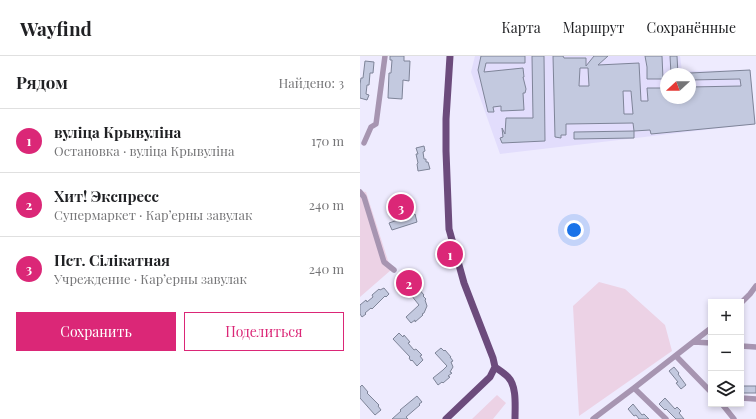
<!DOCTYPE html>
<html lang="ru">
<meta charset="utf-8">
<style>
body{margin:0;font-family:"Playfair Display",serif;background:#f6f6f6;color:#202124}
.controls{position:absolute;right:12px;bottom:12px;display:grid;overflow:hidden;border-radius:0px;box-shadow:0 2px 6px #0003}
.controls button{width:36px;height:36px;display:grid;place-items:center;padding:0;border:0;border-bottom:1px solid #e0e0e0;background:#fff;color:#202124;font:20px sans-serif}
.compass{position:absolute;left:300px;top:12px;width:36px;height:36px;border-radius:50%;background:#fff;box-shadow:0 2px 6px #0003;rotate:249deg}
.you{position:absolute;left:214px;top:174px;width:14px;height:14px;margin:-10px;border:3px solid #fff;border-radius:50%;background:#1a73e8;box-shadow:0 0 0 6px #1a73e833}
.badge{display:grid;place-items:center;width:26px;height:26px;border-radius:50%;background:#db2777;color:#fff;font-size:13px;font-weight:700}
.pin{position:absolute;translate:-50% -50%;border:2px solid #fff;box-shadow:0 1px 4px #0006}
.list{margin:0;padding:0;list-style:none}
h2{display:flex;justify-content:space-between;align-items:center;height:52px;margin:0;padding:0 16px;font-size:17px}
h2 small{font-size:13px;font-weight:400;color:#757577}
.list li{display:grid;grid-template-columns:26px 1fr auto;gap:12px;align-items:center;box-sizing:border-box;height:64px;padding:0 16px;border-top:1px solid #e0e0e0}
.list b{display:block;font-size:15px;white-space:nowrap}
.list p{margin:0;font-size:13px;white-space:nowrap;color:#757577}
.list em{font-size:13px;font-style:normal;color:#757577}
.actions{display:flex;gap:8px;padding:12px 16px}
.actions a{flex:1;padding:9px 0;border:1px solid #db2777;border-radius:0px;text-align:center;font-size:14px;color:#db2777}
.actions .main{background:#db2777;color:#fff}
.icon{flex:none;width:22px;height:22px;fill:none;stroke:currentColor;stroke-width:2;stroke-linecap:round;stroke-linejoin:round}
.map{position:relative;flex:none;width:396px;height:363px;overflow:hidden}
header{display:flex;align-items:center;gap:24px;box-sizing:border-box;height:56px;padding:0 20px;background:#fff;border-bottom:1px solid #e0e0e0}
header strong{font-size:19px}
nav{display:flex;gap:22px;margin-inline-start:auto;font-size:14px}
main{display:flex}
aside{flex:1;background:#fff}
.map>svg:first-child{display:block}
.built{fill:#e2ddfc;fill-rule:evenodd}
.green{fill:#ecd2e5}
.building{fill:#c3c9df;stroke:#7e8498;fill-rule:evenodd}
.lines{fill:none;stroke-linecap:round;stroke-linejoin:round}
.minor{stroke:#a795b1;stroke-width:5.5}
.major{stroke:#6c4b7c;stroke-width:7}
</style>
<header>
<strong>Wayfind</strong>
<nav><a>Карта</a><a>Маршрут</a><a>Сохранённые</a></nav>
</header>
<main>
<aside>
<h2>Рядом<small>Найдено: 3</small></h2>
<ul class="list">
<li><span class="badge">1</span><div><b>вуліца Крывуліна</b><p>Остановка · вуліца Крывуліна</p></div><em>170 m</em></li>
<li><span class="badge">2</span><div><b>Хит! Экспресс</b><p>Супермаркет · Карʼерны завулак</p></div><em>240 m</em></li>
<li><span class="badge">3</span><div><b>Пст. Сілікатная</b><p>Учреждение · Карʼерны завулак</p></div><em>240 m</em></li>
</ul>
<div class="actions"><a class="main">Сохранить</a><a>Поделиться</a></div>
</aside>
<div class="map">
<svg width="396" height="363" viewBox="0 0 396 363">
<rect width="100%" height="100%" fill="#eeebfe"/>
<path class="built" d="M115 0H320L322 15 390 14 395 68 140 98 111 16ZM306 18H330V42H306Z"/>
<path class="green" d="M0 135 6 136 31 214 0 241Z
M239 226 265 233 305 269 312 295 219 360 213 250Z
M137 339 146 347 133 363H112Z"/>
<path class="building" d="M30 0H44V5H50L49 25 43 24 42 43 28 42 29 17H31L32 4H30Z
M121 0H165V7H126L124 16 163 12 164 21H163L166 33 165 37H163L164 54 141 55V50L133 51 134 56H128L118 14Z
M172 0H184L185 85 142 87 140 82 143 81 142 72 145 78 146 62H173Z
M193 0H203L204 2H226V10L234 0H248L238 9 279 7 281 45H288L287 32H306V42H330V31L381 30 380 23 330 24V17L390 14 395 68 291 78 290 74 274 75 273 67 206 68V79H201V82L195 81ZM220 12H228L229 30H219ZM263 35H271L273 58H264Z
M285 0H302L303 23H287V11Z
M310 0H317L318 18H311Z
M5 5 14 6 13 17H10L9 29H7L6 38 9 39 7 44 0 42V28L1 22H3Z
M274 75V82L214 83V76Z
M64 90 65 95 63 96 64 103H66V106H68L70 113 58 115 57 108 58 107 56 98H58L56 92Z
M55 158 57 166 32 174 29 167Z
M44 219 54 230 55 229 58 233V232L64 239 63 240 66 243 65 244 67 250 64 257 62 258 63 259 55 266V264L51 267 46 261 59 249 47 234 45 235 39 228 41 226 39 223Z
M24 232 29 238 26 241 25 240 12 253 11 252 5 257 6 258 2 261 0 258V249L6 244 7 246 13 241 12 239 19 233 20 234Z
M39 277 43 281 44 279 50 286 48 287 54 294 56 293 62 299 60 300 63 304 57 310 52 304 51 305 49 302 50 301 33 283Z
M81 292 84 295 85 294 91 301H90L93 305 91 306 93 311 90 316 92 317 88 320 90 321 83 327 82 326 78 329 73 322 83 314 87 310 75 297Z
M314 311 319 317 318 318 326 329 321 333 316 327 318 326 309 315Z
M2 329 8 336 7 337 19 349 18 350 21 354 15 359 0 342V331Z
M381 330H396V337H381Z
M57 340 62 346 59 348 60 349 46 361 48 363H32L41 355 40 354Z
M305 342 315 353 317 351 321 355 319 357 324 363H316L306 353 305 354 299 348Z
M273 348 282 359 284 358 289 363H279L276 359 274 360 268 353Z"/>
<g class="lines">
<path class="minor" d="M4 87 11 71 16 68 25 0
M0 136 4 141 24 206 34 214
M381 247 390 238 396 230
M334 286 351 287
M381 290 396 291
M316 300 351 336
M274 332 306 363
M381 342 396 343
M362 348 374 363
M233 363 274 332 351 272"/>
<path class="major" d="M135 311C139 314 144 317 148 321 157 330 155 350 155 363
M86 363 130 321 135 311 133 302 114 253 104 227 89 173 86 95V63L90 0"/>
</g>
</svg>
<div class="controls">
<button>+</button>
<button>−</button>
<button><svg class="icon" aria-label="layers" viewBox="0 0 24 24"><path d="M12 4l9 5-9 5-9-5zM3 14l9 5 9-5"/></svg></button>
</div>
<svg class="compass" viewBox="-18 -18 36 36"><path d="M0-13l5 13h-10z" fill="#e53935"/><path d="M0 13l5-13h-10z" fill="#757577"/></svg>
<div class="you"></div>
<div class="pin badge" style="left:90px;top:198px">1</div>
<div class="pin badge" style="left:49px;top:227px">2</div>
<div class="pin badge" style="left:41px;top:151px">3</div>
</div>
</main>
